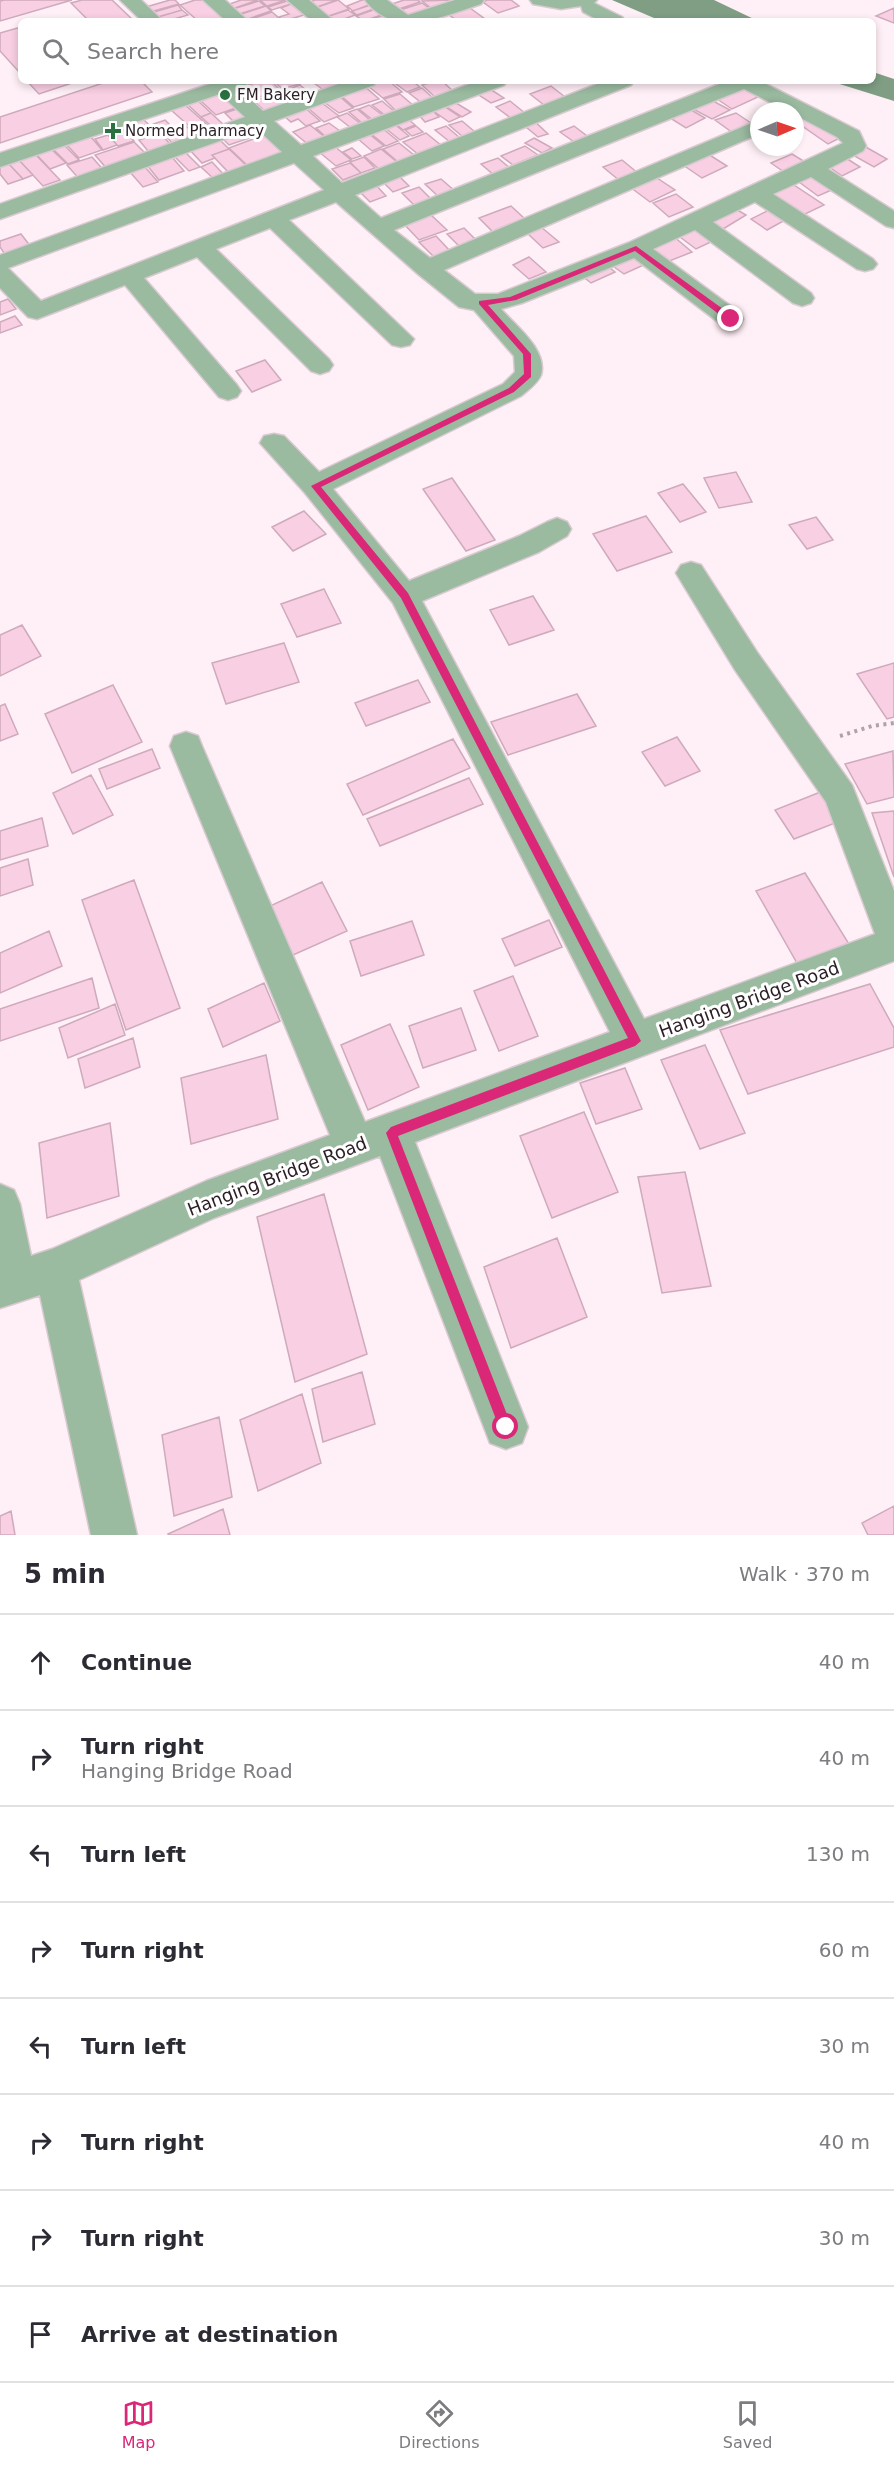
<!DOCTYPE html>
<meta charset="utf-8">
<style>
body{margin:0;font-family:"DejaVu Sans",sans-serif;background:#f2f2f3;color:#2b2b33}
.compass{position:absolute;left:750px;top:102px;width:54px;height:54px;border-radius:50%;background:#fff;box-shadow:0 3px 9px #0003;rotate:88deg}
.stop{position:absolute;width:18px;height:18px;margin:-14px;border:4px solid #db2777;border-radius:50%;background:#fff}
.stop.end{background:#db2777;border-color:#fff;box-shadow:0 2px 6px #0008}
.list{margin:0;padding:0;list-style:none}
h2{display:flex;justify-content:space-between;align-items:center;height:78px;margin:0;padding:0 24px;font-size:26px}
h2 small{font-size:20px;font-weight:400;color:#7c7c81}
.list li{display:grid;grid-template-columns:39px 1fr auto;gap:18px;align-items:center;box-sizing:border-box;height:96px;padding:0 24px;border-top:2px solid #e1e1e2}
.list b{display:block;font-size:22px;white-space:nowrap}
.list p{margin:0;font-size:20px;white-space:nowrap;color:#7c7c81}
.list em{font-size:20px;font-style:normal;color:#7c7c81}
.icon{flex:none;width:33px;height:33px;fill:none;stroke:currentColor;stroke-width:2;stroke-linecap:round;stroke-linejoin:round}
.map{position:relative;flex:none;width:894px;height:1535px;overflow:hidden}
.search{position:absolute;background:#fff;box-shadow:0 3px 9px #0003;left:18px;right:18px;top:18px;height:66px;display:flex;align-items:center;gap:15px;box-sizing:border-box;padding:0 21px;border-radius:9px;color:#7c7c81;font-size:22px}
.sheet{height:846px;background:#fff}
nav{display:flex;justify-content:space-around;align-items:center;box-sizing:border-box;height:84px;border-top:2px solid #e1e1e2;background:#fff;font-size:16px;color:#7c7c81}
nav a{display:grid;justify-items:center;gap:3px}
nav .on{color:#db2777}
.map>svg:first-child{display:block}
.water{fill:#7f9e84}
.building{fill:#f9cfe3;stroke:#ceaabb;stroke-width:1.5}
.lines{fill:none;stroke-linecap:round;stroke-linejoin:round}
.minor-casing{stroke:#d9c9d0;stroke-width:3}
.path{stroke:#b0a1a8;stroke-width:4;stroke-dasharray:3 4.5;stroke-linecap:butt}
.minor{fill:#9bbba1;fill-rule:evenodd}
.route{fill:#db2777}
.poi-dot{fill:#29713e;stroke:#fff;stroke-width:2}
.labels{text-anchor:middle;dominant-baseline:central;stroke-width:6;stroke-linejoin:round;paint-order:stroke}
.far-poi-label{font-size:15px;fill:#2b1e25;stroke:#fff;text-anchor:start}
.street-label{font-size:18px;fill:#2b1e25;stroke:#fff}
</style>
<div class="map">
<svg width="894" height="1535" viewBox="0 0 894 1535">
<rect width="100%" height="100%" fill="#ffeff6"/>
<path class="water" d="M612 0H714L758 21H661Z
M873 72 894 79V101L830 81H873Z"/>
<path class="building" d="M4 0H72L0 21V1Z
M82 0H112L134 21H89L71 3Z
M170 0H175L179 4 150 12 146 7Z
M195 0H205L225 18 215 21H198L180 5Z
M241 0H258L232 9 227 5Z
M260 0H286L267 6Z
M315 0H337L314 8 307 3Z
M338 0 349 9 326 17 315 8Z
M362 0H369L374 3 353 11 347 6Z
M404 0H418L420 2 396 10 389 5Z
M450 0 451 1 431 8 422 1Z
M487 0H511L519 6 498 13 483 2Z
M259 1 265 6 239 14 233 9Z
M287 1 291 4 272 10 268 7Z
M422 3 433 11 408 19 397 11Z
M291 4 304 15 284 21 279 17 289 14 281 8Z
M374 4 379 7 357 15 352 11Z
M178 5 182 10 155 18 151 13Z
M266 6 271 11 245 20 239 15Z
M379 8 387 13 364 21 356 16Z
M470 8 485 19 458 21 449 15Z
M894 8V23L876 16Z
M182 10 188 15 167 21H158L154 18Z
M348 10 355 15 339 21H331L326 17Z
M272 12 280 19 273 21H246Z
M387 14 396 21H367Z
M21 27V74L0 51V33Z
M27 81H78L39 94Z
M109 81H141L152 92 0 143V117Z
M260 81H271L280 90 256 98 245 86Z
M274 81H301L303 83 282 89Z
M318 81H345L348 83 326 92 314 83Z
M382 81H389L402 92 383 98 368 86Z
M392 81H412L420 87 407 92Z
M436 81H442L454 92 436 98 422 85Z
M300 85 314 97 292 105 278 93Z
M363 85 379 99 354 107 339 94Z
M551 86 565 97 544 105 530 94Z
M740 86 758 97 732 109 714 97Z
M487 87 504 98 491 103 474 92Z
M422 88 435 100 423 104 409 93Z
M225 92 241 106 216 115 201 101Z
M277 93 289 106 267 113 254 101Z
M400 94 415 107 398 113 384 99Z
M339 96 353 108 339 113 324 102Z
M196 99 211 113 201 117 186 103Z
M451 100 471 112 462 117 442 104Z
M711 100 730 110 712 119 693 109Z
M382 101 396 113 386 116 372 105Z
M510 101 526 114 512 119 496 107Z
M322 103 339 116 324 122 308 108Z
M184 104 213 130 199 135 170 109Z
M369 105 385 117 374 121 359 109Z
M442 105 460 117 449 122 432 110Z
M243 107 255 118 237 125 225 113Z
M304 107 320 121 306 126 298 119 291 122 283 115Z
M686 107 705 118 686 128 667 116Z
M357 109 370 120 362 123 349 112Z
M432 110 439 117 425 122 418 114Z
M211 113 227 128 217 131 201 117Z
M347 113 361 124 351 128 337 117Z
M736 113 754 125 733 133 715 120Z
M803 113 840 138 828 144 795 121V116Z
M140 116 148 124 129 131 121 122Z
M531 118 548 134 538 137 520 122Z
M408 119 415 125 403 130 396 124Z
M165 120 172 127 143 137 136 130Z
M462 121 475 132 463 137 449 125Z
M329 123 340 131 326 137 316 128Z
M393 123 409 136 400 140 384 127Z
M259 124 267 132 229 145 221 137Z
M119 125 134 141 118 146 104 131Z
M185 125 196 136 173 144 163 133Z
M310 125 327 139 310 146 293 132Z
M416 126 423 132 412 136 405 130Z
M446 126 460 138 450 142 435 130Z
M574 126 591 139 577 144 560 132Z
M382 128 398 141 386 146 370 133Z
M160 133 170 144 148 151 139 140Z
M269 133 291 152 250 168 229 148Z
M368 133 384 146 372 151 357 138Z
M426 133 442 146 419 155 403 142Z
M108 135 117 145 103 150 95 139Z
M91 137 102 150 79 158 67 145Z
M534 138 552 148 542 153 525 143Z
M219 139 229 149 212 155 215 158 202 163 189 149Z
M134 142 148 156 108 170 95 155Z
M399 143 414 155 398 162 383 149Z
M63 144 79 160 68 164 52 148Z
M333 145 351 160 336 166 318 151Z
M525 146 538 155 513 165 501 156Z
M864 146 887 159 874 167 851 154Z
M50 148 66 163 50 169 35 153Z
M352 148 361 156 352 159 343 152Z
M229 149 248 167 230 174 212 155Z
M381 149 397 162 379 169 364 156Z
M184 151 200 167 189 171 173 155Z
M34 153 60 180 43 186 18 159Z
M708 154 727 166 702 178 683 165Z
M792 154 805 162 784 172 771 163Z
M171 156 184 171 159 180 146 164Z
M92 157 105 172 80 180 67 165Z
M364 157 375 168 361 173 350 162Z
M498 158 512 170 495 176 481 164Z
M846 158 860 167 842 176 828 166Z
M18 159 33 175 23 179 8 163Z
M622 160 639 174 620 181 603 167Z
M212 162 226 177 215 180 201 167Z
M8 163 23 179 8 184 0 174V165Z
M350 163 361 173 343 180 332 169Z
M145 167 158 182 143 187 130 172Z
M395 172 409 186 393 192 379 178Z
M813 172 836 188 818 196 795 179Z
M654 176 675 190 650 202 630 187Z
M441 179 456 192 440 198 425 184Z
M373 182 386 196 370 202 356 188Z
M791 183 824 205 803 215 770 193Z
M419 187 433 201 416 207 402 193Z
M676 194 693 207 669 217 653 203Z
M729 205 746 215 723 229 706 218Z
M511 206 525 219 493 232 479 218Z
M771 209 787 219 767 230 751 219Z
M430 214 447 230 419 240 403 223Z
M697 224 717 239 696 249 676 234Z
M541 227 559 242 543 248 526 232Z
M464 228 479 243 462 249 447 234Z
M21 234 31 247 6 256 0 247V241Z
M436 236 450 251 434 257 419 242Z
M673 236 692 252 667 262 648 246Z
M637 251 650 262 624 274 610 264Z
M529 257 546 272 529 279 513 265Z
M605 264 615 272 591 283 581 275Z
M8 299 16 309 0 315V302Z
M15 316 22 325 0 333V322Z
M265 360 281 380 252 392 236 371Z
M736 472 752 502 719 508 704 478Z
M452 478 495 540 466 551 423 489Z
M683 484 706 512 680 522 658 493Z
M304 511 326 534 293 551 272 527Z
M646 516 672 552 617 571 593 534Z
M816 517 833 540 807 549 789 525Z
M324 589 341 623 297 637 281 604Z
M533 596 554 630 509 645 490 610Z
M22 625 41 656 0 676V635Z
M284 643 299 682 226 704 212 663Z
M894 663V717L887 719 857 674Z
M418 680 430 702 366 726 355 703Z
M113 685 142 742 72 773 45 714Z
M577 694 596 726 508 755 491 722Z
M5 704 18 734 0 741V706Z
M677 737 700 771 665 786 642 752Z
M453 739 470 768 363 815 347 784Z
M152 749 160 768 107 789 99 769Z
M893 751 894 797 867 804 845 764Z
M91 775 113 815 73 834 53 793Z
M469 778 483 804 380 846 367 819Z
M828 789 848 818 794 839 775 810Z
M894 811V877L872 813Z
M42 818 48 846 0 860V831Z
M28 859 33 885 0 896V868Z
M805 873 849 944 797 963 756 891Z
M134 880 180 1008 126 1030 82 900Z
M322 882 347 931 293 955 270 906Z
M549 920 562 947 515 966 502 939Z
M412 921 424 955 361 976 350 941Z
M49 931 62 966 0 993V953Z
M513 976 538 1036 499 1051 474 991Z
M92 978 99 1008 0 1041V1009Z
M264 983 280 1021 223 1047 208 1009Z
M870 984 894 1028V1047L748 1094 720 1030Z
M115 1004 125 1035 68 1058 59 1028Z
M461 1008 476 1050 423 1068 409 1026Z
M390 1024 419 1087 368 1110 341 1045Z
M133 1038 140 1067 85 1088 78 1059Z
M705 1045 745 1133 700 1149 661 1060Z
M266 1055 278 1119 191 1144 181 1078Z
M625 1068 642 1109 596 1124 580 1083Z
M584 1112 618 1192 552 1218 520 1136Z
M110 1123 119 1196 47 1218 39 1143Z
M685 1172 711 1286 662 1293 638 1177Z
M324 1194 367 1354 295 1382 257 1217Z
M557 1238 587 1317 511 1348 484 1267Z
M362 1372 375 1424 323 1442 312 1389Z
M302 1394 321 1463 258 1491 240 1420Z
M219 1417 232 1497 174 1516 162 1435Z
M894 1506V1535H868L862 1523Z
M223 1509 230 1535H169L168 1534Z
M11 1511 15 1535H0V1516Z"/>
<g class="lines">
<g class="minor-casing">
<path id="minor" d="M120 0H141L163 21H142Z
M203 0H225L248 21H226Z
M287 0H309L334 21H312Z
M365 0H387L408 15 455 0H484L481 4C445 16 393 39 365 0Z
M530 0H597L594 3 622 17 625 21H600L583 12 581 6 561 9 533 4Z
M208 81H249L246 85 238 88 263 111 347 81H377L374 85 274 121 301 145 478 81H507L504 85 313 156 342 183 605 81H634L631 85 355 195 381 218 727 81H760L859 131 866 146 863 151 828 169 894 211V228L886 226 811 177 773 194 873 259 877 264 873 269 865 271 857 269 755 202 713 222 811 293 814 298 811 303 802 306 793 303 695 230 653 249 740 313 743 319 740 325 731 327 722 325 634 258 522 303 501 309C516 326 548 350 541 375 538 383 527 391 521 396L333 489 409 581 519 536 547 522 557 518 567 522 571 529 567 536 539 552 422 601 644 1019 875 934 826 802 735 670 676 573 681 565 691 562 701 565 757 652 852 785 894 891V961L415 1142 528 1427 522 1443 506 1449 490 1443 380 1156 214 1218 79 1280 137 1535H91L40 1295 0 1308V1184L14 1190 20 1204 31 1256 52 1249 206 1181 330 1135 170 746 174 736 186 732 198 736 202 746 365 1122 610 1032 393 603 305 493 260 443 264 436 274 434 284 436 319 472 503 384 515 372 514 356 474 310 459 307 418 274 336 202 289 220 414 339 410 345 401 347 392 345 270 228 216 249 329 359 333 365 329 371 320 374 311 371 197 257 144 278 237 385 241 391 237 397 228 400 219 397 125 285 37 319 28 317 0 288V255L282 152 256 128 0 219V204L245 117 220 94 0 167V153L210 84ZM744 89 787 111H795V115L837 137 843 143 628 243 498 294H475L444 270 759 134V120L430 258 394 230ZM294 163 324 190 41 301 8 268Z"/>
</g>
<path class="path" d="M840 736 872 726 894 723"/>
<use href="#minor" class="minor"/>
</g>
<path class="route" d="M636 246 734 317V321H728L635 251 516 300 488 305 531 354V377L514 392 321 487 408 593 641 1041 635 1046 398 1136 512 1427 510 1432 506 1434 501 1432 499 1427 386 1133 391 1127 628 1038 401 598 311 486 509 388 524 374 523 354 479 304V301L510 297Z"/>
<g class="poi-dot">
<circle cx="225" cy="95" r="6"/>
<path d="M110 122h6v6h6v6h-6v6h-6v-6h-6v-6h6z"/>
</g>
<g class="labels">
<g class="far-poi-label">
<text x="237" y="95">FM Bakery</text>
<text x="125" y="131">Normed Pharmacy</text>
</g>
<g class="street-label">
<text transform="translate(749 999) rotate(-20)">Hanging Bridge Road</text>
<text transform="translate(277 1176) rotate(-21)">Hanging Bridge Road</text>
</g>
</g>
</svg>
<svg class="compass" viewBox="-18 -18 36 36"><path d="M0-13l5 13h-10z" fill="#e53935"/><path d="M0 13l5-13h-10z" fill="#7c7c81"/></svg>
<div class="stop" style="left:506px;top:1427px"></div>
<div class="stop end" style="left:731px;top:319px"></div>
<div class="search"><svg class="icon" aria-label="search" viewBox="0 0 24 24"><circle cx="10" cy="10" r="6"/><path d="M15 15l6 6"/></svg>Search here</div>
</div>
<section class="sheet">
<h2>5 min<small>Walk · 370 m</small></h2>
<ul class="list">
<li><svg class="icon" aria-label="ahead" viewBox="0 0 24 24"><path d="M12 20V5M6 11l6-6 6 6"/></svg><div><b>Continue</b></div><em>40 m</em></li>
<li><svg class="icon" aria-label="right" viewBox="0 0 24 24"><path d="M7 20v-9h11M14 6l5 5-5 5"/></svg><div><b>Turn right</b><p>Hanging Bridge Road</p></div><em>40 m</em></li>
<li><svg class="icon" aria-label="left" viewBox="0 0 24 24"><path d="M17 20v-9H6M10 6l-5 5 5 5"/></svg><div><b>Turn left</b></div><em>130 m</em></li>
<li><svg class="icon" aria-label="right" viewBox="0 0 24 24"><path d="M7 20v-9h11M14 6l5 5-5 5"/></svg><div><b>Turn right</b></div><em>60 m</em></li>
<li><svg class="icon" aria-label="left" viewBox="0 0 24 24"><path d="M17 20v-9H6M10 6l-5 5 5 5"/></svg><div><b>Turn left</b></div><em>30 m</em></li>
<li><svg class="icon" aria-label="right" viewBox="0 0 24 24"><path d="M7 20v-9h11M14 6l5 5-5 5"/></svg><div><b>Turn right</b></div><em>40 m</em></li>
<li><svg class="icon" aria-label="right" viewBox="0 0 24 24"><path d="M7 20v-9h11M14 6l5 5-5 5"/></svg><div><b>Turn right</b></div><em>30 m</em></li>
<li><svg class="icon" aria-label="arrive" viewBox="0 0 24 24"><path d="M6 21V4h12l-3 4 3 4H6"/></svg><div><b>Arrive at destination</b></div></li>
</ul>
</section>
<nav>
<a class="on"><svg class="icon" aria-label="map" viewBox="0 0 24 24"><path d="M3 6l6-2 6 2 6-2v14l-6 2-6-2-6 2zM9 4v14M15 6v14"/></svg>Map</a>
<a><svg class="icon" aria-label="directions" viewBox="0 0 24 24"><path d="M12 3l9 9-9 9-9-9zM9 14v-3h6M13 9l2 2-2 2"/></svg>Directions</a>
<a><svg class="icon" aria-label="saved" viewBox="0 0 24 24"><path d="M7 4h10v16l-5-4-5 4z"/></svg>Saved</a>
</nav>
